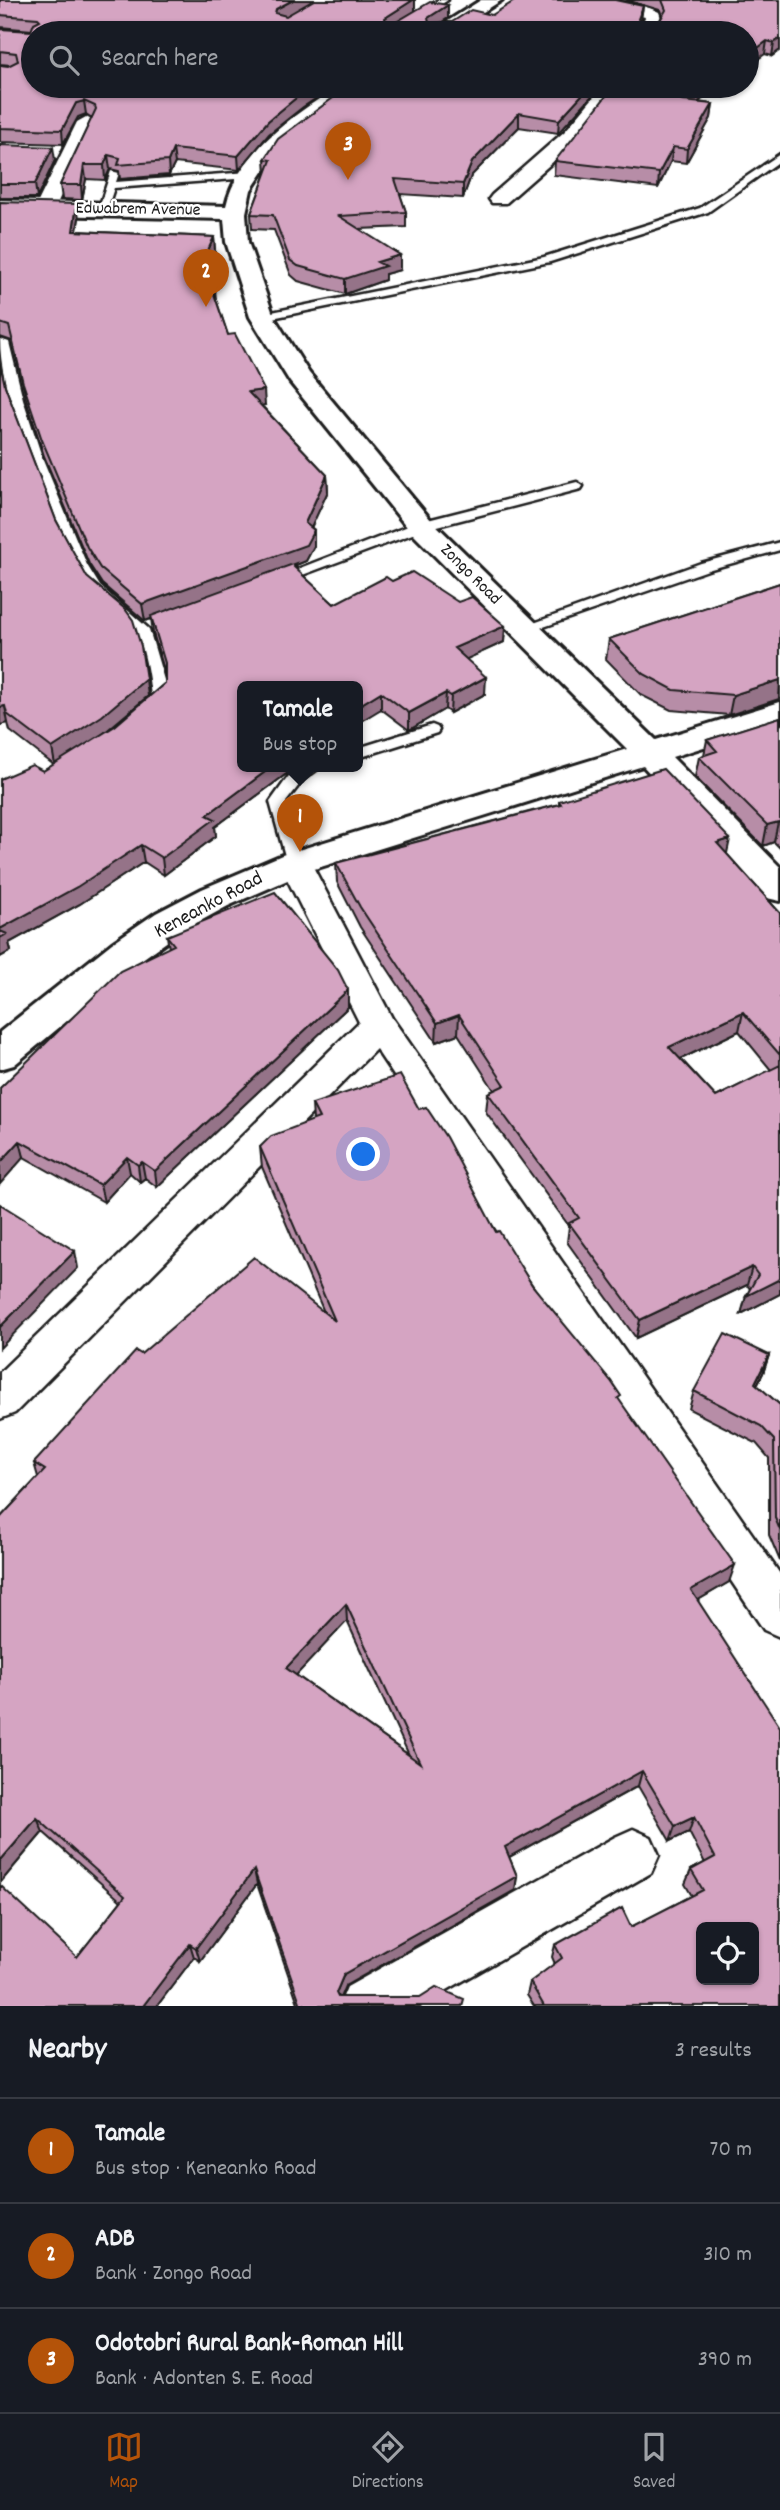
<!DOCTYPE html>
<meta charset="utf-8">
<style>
body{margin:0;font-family:Dekko,sans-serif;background:#20242c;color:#f1f3f6}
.controls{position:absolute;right:21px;bottom:21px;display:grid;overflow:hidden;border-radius:10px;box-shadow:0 2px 5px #0004}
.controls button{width:63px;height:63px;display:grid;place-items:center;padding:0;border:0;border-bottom:2px solid #363941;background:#171b24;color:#f1f3f6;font:35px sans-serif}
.you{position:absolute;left:364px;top:1155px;width:24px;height:24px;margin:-18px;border:5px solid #fff;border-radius:50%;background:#1a73e8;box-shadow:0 0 0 10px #1a73e833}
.badge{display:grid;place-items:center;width:46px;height:46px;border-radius:50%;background:#b45309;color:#fff;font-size:23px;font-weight:700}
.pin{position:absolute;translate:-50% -58px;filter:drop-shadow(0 2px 4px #0008)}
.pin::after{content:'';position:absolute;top:37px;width:24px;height:21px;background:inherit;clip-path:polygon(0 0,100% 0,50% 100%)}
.popup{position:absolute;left:237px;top:681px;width:126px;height:91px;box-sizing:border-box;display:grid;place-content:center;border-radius:10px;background:#171b24;filter:drop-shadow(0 2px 5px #0005);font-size:23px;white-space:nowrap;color:#9ea1a6}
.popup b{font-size:26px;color:#f1f3f6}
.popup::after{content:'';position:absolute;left:50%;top:100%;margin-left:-14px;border:14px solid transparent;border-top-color:#171b24}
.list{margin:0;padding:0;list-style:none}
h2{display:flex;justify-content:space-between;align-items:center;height:91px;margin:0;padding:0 28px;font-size:30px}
h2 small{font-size:23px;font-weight:400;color:#9ea1a6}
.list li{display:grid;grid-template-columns:46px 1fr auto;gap:21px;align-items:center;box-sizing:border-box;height:105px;padding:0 28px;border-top:2px solid #363941}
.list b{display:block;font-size:26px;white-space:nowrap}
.list p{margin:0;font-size:23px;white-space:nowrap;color:#9ea1a6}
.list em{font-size:23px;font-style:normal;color:#9ea1a6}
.icon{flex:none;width:38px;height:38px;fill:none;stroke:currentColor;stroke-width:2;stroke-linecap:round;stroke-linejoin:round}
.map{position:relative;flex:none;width:780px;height:2006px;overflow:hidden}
.search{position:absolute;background:#171b24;box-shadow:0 2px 5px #0004;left:21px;right:21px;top:21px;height:77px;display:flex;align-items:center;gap:18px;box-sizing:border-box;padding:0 24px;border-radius:38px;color:#9ea1a6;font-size:26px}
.sheet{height:406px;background:#171b24}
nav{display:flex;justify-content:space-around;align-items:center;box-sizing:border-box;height:98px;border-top:2px solid #363941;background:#171b24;font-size:19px;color:#9ea1a6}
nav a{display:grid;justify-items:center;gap:4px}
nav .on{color:#b45309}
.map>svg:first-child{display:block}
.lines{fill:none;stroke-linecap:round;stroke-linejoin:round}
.lane-casing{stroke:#1c1c1c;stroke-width:5}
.street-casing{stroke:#1c1c1c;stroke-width:5}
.secondary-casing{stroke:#1c1c1c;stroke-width:6}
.lane{fill:#fff;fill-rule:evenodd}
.street{fill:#fff;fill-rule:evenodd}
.secondary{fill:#fff;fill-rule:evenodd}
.wall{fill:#b78da7;stroke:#1c1c1c;stroke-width:2;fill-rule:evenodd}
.shaded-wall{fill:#957388;stroke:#1c1c1c;stroke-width:2}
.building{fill:#d5a4c2;stroke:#1c1c1c;stroke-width:2;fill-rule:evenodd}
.labels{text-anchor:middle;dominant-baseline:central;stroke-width:5;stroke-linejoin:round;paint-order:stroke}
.far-street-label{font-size:18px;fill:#1c1c1c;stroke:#fff}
.street-label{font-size:21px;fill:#1c1c1c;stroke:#fff}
</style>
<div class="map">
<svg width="780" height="2006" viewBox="0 0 780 2006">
<rect width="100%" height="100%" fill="#fff"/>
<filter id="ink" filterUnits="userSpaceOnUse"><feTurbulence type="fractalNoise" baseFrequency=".0143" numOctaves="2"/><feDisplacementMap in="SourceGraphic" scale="14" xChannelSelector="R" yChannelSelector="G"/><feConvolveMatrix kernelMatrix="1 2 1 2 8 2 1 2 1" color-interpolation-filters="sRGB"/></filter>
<g filter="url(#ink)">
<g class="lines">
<g class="lane-casing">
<path id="lane" d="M438 0H448L395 33H386Z
M780 154V161L708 212 550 262 262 320 257 317 262 314 544 257 700 208Z
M111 171 119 173 116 182 249 172 254 175 249 178 114 188 107 209 98 211Z
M0 339 9 342 23 399 42 457 87 565 100 586 149 629 164 680 165 698 151 711H141L139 708 151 697C150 681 144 642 134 629 121 613 98 604 87 586 70 560 60 532 49 503 29 455 0 391 0 339Z
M577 482 583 486 581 489 426 529 281 583 276 584 269 580 416 523Z
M780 542V550L711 569 529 632H519L517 629 701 563Z
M432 725 437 727 439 730 437 733 358 758V748Z
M301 766H322L303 780 286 802 303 863 295 868 287 863 270 802 288 777Z"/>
</g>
<g class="street-casing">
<path id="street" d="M582 0C608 0 636 0 659 12L662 21 655 33H639L645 17 584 3Z
M603 86H621L579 139 506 203H492L489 199 492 195 565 131Z
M86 117 95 122 55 208 52 212H38L35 208 77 122Z
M295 852 306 855 311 863 392 1018 780 1574V1637L764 1630 376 1049 15 1413 0 1419V1372L359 1022 279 863 284 855Z
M633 1829 651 1837 659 1855 651 1873 419 2006H339L347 1987 615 1837Z"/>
</g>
<g class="secondary-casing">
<path id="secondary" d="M481 0H502L450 33H429Z
M339 86H362L277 151 251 190 246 213 248 242 274 317 309 373 431 520 656 740 780 702V723L672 757 780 867V901L767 898 643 766 308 871 228 906 182 931 138 962 14 1065 0 1069V1032L112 943 156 913 202 889 282 855 627 749 411 532 290 382 250 317 226 242 224 219 0 214V200L226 206C238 152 295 114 339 86Z"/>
</g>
<use href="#lane" class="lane"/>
<use href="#street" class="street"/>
<use href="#secondary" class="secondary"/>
</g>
<path class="wall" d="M0 0 415 11 448 18 440 23 452 22 492 15 643 6 640 23 659 22 662 16 660 10 626 0H780V50L772 56 765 54 747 33 33 86H335L303 107 269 134 239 170 175 163 169 175 120 179 119 171 110 169 105 180 86 179 82 200 62 199 60 185 92 118 86 114 78 117 63 144 0 142V65L8 66 10 65 0 64V29L31 31V30L0 27Z
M601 86 558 133 519 127 471 176 463 198 400 194 406 212V227L360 229 400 270 385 274V280L345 294 298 281 291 275 274 230 252 229 251 214 266 173 265 159Z
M698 102 713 104 711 118 686 163 671 161 658 188 554 175 555 161Z
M0 145 55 160 37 198H0Z
M0 202 79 218 77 231 214 237 215 251 208 267 215 290 216 299 228 335 265 405 262 406 327 475 328 491 311 527 314 530V546L306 561 296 565V569L334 604 392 581 458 602 505 626 504 642 466 659 485 694 450 713 445 709 409 730 381 709 242 766H297L215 827 216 836 164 875 144 862 80 904 9 943 11 951 0 957 43 771 54 765 10 731 8 723 0 725 5 386 56 520 148 696 103 734 115 726 165 683V673L153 633 151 618 145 621 102 584 89 564 44 456 26 398 12 341 0 337Z
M780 583V700L729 715 671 710 641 695 606 659 609 639Z
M780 717V848L774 842 763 846 695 777 699 757 704 755 707 740Z
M559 801 727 854 780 913V1294L741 1314 750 1289 747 1285 636 1338 567 1242 569 1226 486 1112 488 1093 494 1090 458 1034 436 1042 360 927 337 882 336 863 559 804ZM739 1031 771 1070 716 1097 681 1059Z
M167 936 348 1007 157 1187 145 1178 140 1182 130 1173 104 1202 24 1157 0 1088 169 948Z
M312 1104 419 1109 496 1232 532 1285 620 1402 729 1582 698 1600 780 2006H534L527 1995 530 1982 555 1964 552 1957 555 1945 631 1927 692 1896 685 1884 691 1870 705 1863 689 1832 670 1841 638 1786 509 1857 517 1876 515 1890 345 1986 340 1997 463 2006H299L257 1884 200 1961 194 1957 157 2006H0L77 1957 121 1901 43 1832 0 1883V1518L38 1477 34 1463 141 1354 324 1312 262 1167 260 1147 313 1121ZM347 1621 409 1755 296 1675Z
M769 1355 763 1373 757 1385 780 1405V1561L769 1535V1458L756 1443 689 1409 694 1391Z"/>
<path class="shaded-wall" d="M293 0H316L277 22 275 13 276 9Z
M413 0H415V11L385 31V18Z
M448 5V18L428 31V18Z
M643 6 641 19 637 32 638 19Z
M780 38V50L772 56 774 43Z
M767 41 765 54 747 67V56Z
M314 86H335L303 107 269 134 239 170 238 156 268 121 302 93Z
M590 86H601L558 133 559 120Z
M704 86H721L681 114 683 101Z
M84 101 86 114 78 117 63 144 62 130 76 103Z
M713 104 711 118 686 163 687 149Z
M519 113V127L471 176 463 198V184L472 162Z
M53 147 55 160 37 198 35 184Z
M673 147 671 161 658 188 659 173Z
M173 149 175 163 169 175 168 161Z
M108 155 110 169 105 180 104 165Z
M84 165 86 179 82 200 81 185Z
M77 204 79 218 74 246 73 231Z
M214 237 215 251 206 272 205 257Z
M400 255V270L385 274V280L345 294V279L377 262Z
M264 390 265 405 249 408 248 392Z
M327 475 328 491 306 539 305 523Z
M314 530V546L306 561 296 565V580L294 567 295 565 145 621 142 604Z
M505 626 504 642 454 665V648Z
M486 677 485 694 450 713 451 696Z
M146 679 148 696 104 733 55 765 52 748Z
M780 680 779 699 729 715 733 695Z
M381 692V709L358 723V706Z
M446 693 445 709 409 730V713Z
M5 706 8 723 0 725V707Z
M273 766H297L215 827 216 836 164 875 162 858 207 815Z
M778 822 774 842 763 846 767 825Z
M730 839 726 858 717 843Z
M141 845 144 862 80 904 9 943 11 951 0 957V929Z
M348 990V1007L157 1187 155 1171Z
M743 1012 739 1031 666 1066 669 1047Z
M459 1015 458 1034 436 1042 437 1023Z
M20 1141 24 1157 0 1184V1163Z
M127 1157 130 1173 104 1202 100 1185Z
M142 1162 145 1178 140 1182 138 1165Z
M75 1251 78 1268 0 1348V1327Z
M752 1267 747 1285 636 1338 640 1320Z
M780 1279V1294L741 1314 746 1296Z
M769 1355 763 1373 749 1400 755 1383Z
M735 1565 729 1582 686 1607 691 1590Z
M346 1604 347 1621 288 1684 286 1668Z
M642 1771 638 1786 502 1861 505 1847Z
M694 1817 689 1832 670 1841 675 1826Z
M37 1818 43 1832 0 1883V1861Z
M254 1870 257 1884 200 1961 196 1948Z
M517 1876 515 1890 345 1986 337 2005 336 1993 344 1974Z
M190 1944 194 1957 157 2006H143Z"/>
<path class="building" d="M0 0H293L276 9 275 13 286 16 314 0H413L385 18 386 23 396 22 430 2 448 5 428 18 429 23 452 22 471 10 492 15 516 0H615L643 6 638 19 640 23 659 22 666 10 662 0H780V38L774 43 767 41 747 56V33H33V86H314L302 93 268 121 238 156 173 149 168 161 118 165 120 158 108 155 104 165H84L81 185H60L96 109 95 106 84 101 76 103 62 130 0 128V65L8 66 18 61 16 53 0 51V29L31 31 34 23 40 20 38 18 0 15Z
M349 86H590L559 120 519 113 472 162 463 184 395 179 406 212 339 216 400 255 377 262 385 266 345 279 298 266 290 260 273 215 251 214 271 160 265 159 278 139Z
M614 86H704L683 101 713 104 687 149 673 147 659 173 555 161Z
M0 145 53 147 35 184H0Z
M0 202 77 204 73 231 214 237 205 257 215 290 212 288 228 335 235 334 264 390 248 392 327 475 305 523 314 530 306 545 142 604 100 568 87 547 42 440 23 383 9 326 0 323Z
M0 363 5 386 56 520 87 577 125 609 133 620 141 646 146 679 102 716 52 748 7 714 5 706 0 707Z
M296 563 294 567 334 604 386 577 392 581 412 572 458 602 472 597 505 626 454 648 486 677 451 696 446 693 409 713 381 692 358 706V686H242V766H273L207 815 215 819 162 858 141 845 77 887 0 929V779L32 765 43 771 115 726 165 683V663L151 616Z
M780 583V680L733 695 674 690 644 674 609 639Z
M780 717V823L778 822 767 825 699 757 717 751 707 740Z
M663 769 730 839 717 843 780 913V1055L743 1012 669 1047 716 1097 780 1065V1279L746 1296 758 1275 752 1267 640 1320 569 1223 579 1218 488 1093 505 1085 459 1015 437 1023 360 907 336 863 561 804 559 801Z
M275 892 338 970 348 990 155 1171 142 1162 138 1165 127 1157 100 1185 20 1141 0 1163V1088L120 971 174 945 167 936Z
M0 931 7 934 0 938Z
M400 1075 419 1109 426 1107 446 1137 496 1232 499 1231 532 1285 611 1381 621 1396 618 1398 735 1565 691 1590 780 1727V2006H544L530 1982 562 1958 555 1945 622 1908 631 1927 703 1890 691 1870 715 1857 694 1817 675 1826 642 1771 505 1847 517 1876 344 1974 336 1993 338 1997H420L436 1987 464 1999 462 2006H305L304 2004 301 2005 254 1870 196 1948 190 1944 143 2006H0V1885L77 1957 125 1896 37 1818 0 1861V1518L45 1470 34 1463 136 1351 141 1354 254 1257 335 1321 260 1147 271 1136 319 1118 312 1104ZM346 1604 420 1763 286 1668ZM701 1927H754V1980H701Z
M0 1204 75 1251 0 1327Z
M725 1334 769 1355 755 1383 780 1405V1530L775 1518 774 1440 761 1426 694 1391Z"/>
</g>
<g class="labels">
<g class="far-street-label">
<text transform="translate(138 210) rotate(1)">Edwabrem Avenue</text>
<text transform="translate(470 575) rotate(45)">Zongo Road</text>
</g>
<g class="street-label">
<text transform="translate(209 906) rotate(-28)">Keneanko Road</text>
</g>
</g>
</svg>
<div class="controls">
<button><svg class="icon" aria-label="locate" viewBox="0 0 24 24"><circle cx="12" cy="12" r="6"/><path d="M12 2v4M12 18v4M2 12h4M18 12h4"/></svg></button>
</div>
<div class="you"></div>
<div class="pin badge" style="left:300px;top:852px">1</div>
<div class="popup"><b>Tamale</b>Bus stop</div>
<div class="pin badge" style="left:206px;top:307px">2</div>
<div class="pin badge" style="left:348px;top:180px">3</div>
<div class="search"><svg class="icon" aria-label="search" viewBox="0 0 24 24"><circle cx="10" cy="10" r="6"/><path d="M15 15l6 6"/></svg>Search here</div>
</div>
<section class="sheet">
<h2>Nearby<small>3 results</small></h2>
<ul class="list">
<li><span class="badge">1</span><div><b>Tamale</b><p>Bus stop · Keneanko Road</p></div><em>70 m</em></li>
<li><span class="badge">2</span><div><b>ADB</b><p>Bank · Zongo Road</p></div><em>310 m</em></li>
<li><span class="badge">3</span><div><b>Odotobri Rural Bank-Roman Hill</b><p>Bank · Adonten S. E. Road</p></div><em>390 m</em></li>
</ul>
</section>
<nav>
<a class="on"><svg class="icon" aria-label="map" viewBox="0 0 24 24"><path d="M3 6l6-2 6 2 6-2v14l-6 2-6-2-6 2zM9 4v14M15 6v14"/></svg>Map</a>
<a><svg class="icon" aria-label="directions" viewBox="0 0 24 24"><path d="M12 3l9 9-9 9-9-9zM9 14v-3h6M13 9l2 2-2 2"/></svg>Directions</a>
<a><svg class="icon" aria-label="saved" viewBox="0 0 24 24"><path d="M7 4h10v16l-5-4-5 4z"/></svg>Saved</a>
</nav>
